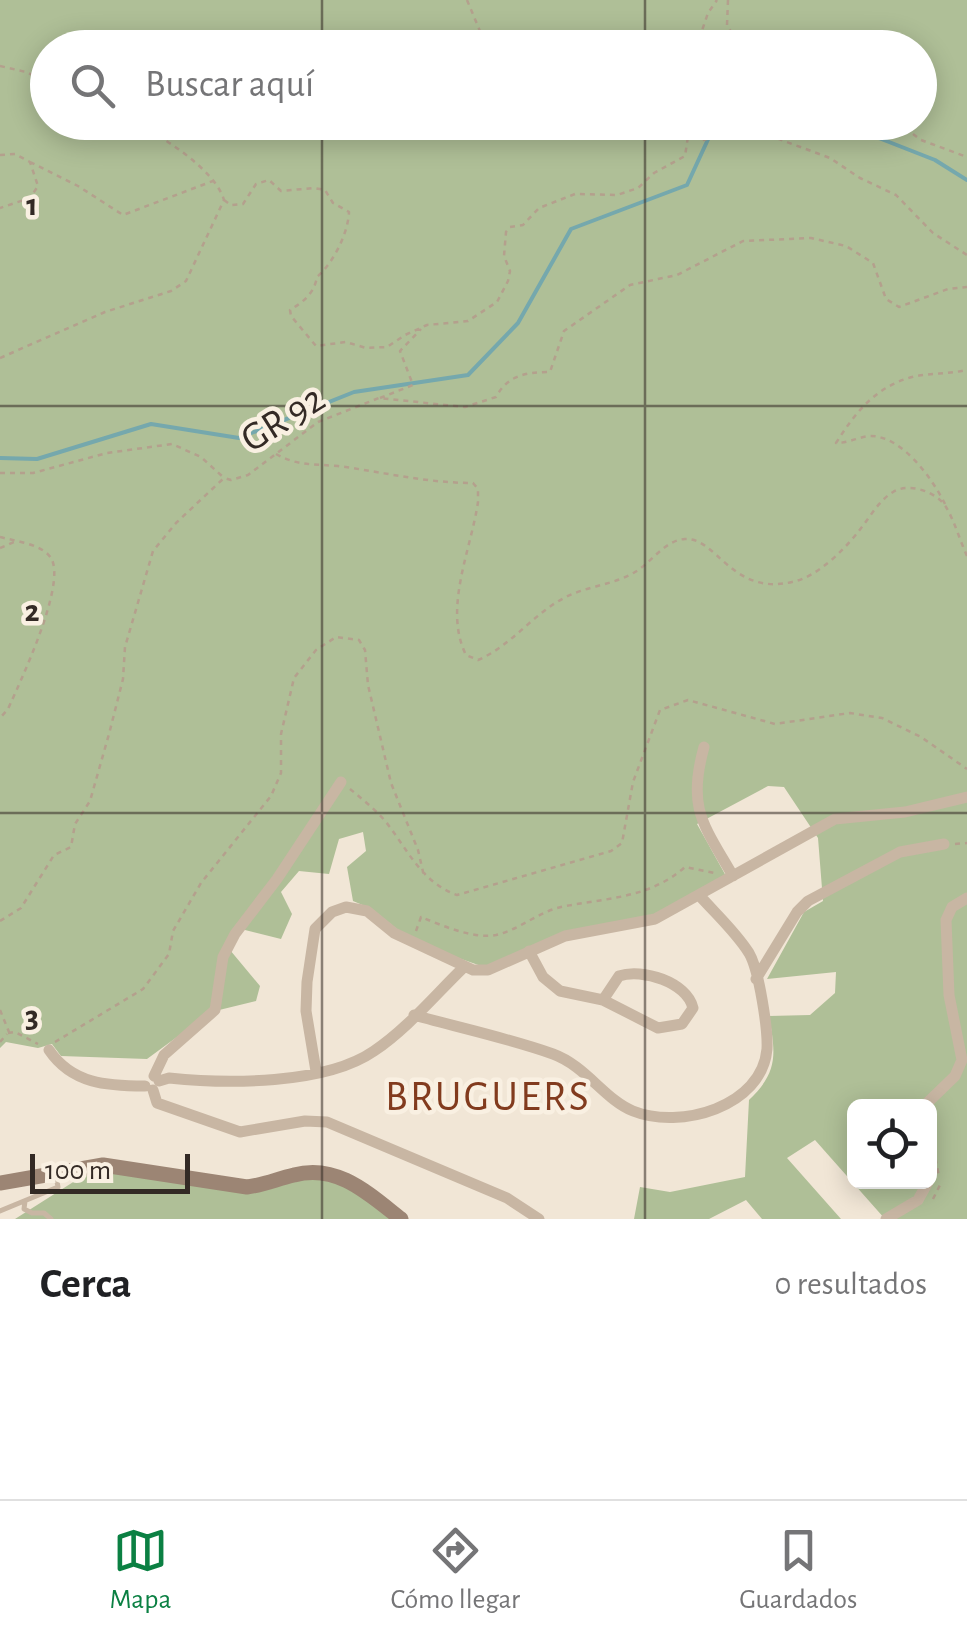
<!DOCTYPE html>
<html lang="es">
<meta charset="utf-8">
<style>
body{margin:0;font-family:"Alegreya Sans",sans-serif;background:#f6f6f6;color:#202124}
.controls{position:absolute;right:30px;bottom:30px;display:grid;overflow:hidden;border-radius:15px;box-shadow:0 5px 25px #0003}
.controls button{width:90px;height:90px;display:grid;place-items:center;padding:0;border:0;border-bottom:2px solid #e0e0e0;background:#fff;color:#202124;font:50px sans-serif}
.scale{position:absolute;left:30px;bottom:25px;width:160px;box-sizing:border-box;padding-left:10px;border:5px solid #332a25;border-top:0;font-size:28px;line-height:35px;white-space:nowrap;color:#332a25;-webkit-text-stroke:8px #f9f0e2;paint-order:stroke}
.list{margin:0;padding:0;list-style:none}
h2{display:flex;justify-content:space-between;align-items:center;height:130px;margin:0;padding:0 40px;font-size:42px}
h2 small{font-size:32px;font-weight:400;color:#757577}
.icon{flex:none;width:55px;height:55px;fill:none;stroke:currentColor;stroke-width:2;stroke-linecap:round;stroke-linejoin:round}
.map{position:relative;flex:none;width:967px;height:1219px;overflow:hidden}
.search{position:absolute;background:#fff;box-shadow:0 5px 25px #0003;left:30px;right:30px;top:30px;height:110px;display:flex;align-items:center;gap:25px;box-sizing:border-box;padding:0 35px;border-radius:55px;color:#757577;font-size:38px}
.sheet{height:280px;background:#fff}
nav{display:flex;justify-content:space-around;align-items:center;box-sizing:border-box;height:140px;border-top:2px solid #e0e0e0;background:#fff;font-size:28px;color:#757577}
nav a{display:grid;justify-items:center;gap:5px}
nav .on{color:#0b8043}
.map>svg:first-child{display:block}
.green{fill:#afbf97;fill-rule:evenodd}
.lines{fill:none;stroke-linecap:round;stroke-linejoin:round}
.stream{stroke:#75a8ad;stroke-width:4}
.path{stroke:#b4a08d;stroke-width:2.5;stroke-dasharray:5 5;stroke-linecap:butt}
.lane{stroke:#c8b6a3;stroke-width:5}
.street{stroke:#c8b6a3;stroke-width:11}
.secondary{stroke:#9c8574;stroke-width:15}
.grid{fill:none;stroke:#332a25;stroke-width:2.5;stroke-opacity:0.55}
.labels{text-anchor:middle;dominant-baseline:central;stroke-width:9;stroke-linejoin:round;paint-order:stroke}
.street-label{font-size:40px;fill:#332a25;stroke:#f9f0e2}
.neighbourhood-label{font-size:42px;letter-spacing:2.5px;fill:#823b1e;stroke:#f9f0e2}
.grid-label{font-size:32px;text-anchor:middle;font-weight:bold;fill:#332a25;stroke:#f9f0e2;stroke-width:9;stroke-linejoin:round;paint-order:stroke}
</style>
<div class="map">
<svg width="967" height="1219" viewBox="0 0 967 1219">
<rect width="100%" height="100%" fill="#f1e6d6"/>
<path class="green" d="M0 0H967V1219H885L815 1140 787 1158 841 1219H762L746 1200 709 1219H634L640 1187 670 1192 745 1177 749 1100C778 1072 776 1055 769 1016L810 1015 835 993 836 972 767 979 804 912 823 901 818 838 784 787 768 786 697 824 726 876 659 914 575 930 484 967 413 942 372 909 353 901 347 867 366 851 363 832 339 839 329 874 299 871 281 892 292 914 281 939 241 929 230 950 260 986 256 1001 211 1012 147 1059 61 1056 52 1044 38 1048 6 1042 0 1048ZM48 48H920V122H48ZM854 1106H930V1182H854Z
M83 1162 220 1182 351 1176 408 1219H15L78 1179Z"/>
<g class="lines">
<path class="stream" d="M838 122 935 160 967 180
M0 458 37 459 151 424 239 438 354 392 468 375 518 323 571 229 687 185 716 122"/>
<path class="path" d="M467 0 487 48
M728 0 727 25 733 35 747 34 753 46
M696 48 708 13 717 0
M742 48H755
M0 66 26 72 48 82
M697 122 699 137 704 140 741 125 830 158 860 178 896 195 933 233 967 255
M897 122 921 140 967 157
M0 155 15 154 30 162 38 186 30 198 0 208
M30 162 78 186 123 215 213 181
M224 200 231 205 243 204 256 184 269 180 281 191 314 188 325 190 333 203 349 212C348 234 333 263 317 277 314 294 303 302 290 310L291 316 316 346 346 342 366 348 387 347 405 335 427 325 468 321 497 302 508 281 510 271 504 256 506 232 510 227 523 225 539 208 575 194 617 195 638 188 654 173 685 156 689 130 695 128
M0 358 105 312 171 291 186 281 224 200C215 169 160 135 133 122
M380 398 413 385 400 351 421 329
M276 454C297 466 314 464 338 466 383 472 426 483 473 483L478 489V502C471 550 443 609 466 655L478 660C511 646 533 614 564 598 586 586 614 585 635 572 652 562 665 540 685 539 717 537 731 596 792 582 817 577 843 551 858 532 869 519 878 501 893 492 909 482 937 492 946 507 955 522 960 541 967 556
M0 473H33L107 453 172 444 201 457 223 477
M945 504C932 478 901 434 868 436 857 438 847 443 836 443 855 413 875 387 912 377 930 373 949 374 967 370
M0 537C15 541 42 544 51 558 67 584 20 682 8 709L0 718
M0 548 14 542
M350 789C362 799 375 809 386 822 408 850 421 882 457 895L611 851 622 843 633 782 660 710 688 700 775 724 850 713 882 718 921 737 967 769
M955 844 967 843
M0 921 21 908 54 855 71 847 75 824 90 801 109 734 123 679 125 647 153 551 176 523 224 478 231 480 248 475 318 422 379 398 465 407 496 397C508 375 526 372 550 372L564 331 630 285 677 275 743 241 811 238 846 246 873 263 886 299 899 307 948 289 967 287
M416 931 421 917C443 926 473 939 496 935 519 930 538 912 561 907 604 898 649 899 685 867L715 873
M0 1010 9 1032
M8 1033 15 1032 38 1044
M0 1042 7 1034
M55 1042 143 989 169 954 173 931 201 883 271 796 281 773V734L294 678 316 650 336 637 359 640 365 650 368 685 391 783 418 850 424 876
M930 1129 939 1177
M933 1199 940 1185"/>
<path class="lane" d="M25 1201 24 1209 32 1213H44L51 1219
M0 1211 58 1187 56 1176"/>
<path class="street" d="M704 747C687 808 703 824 733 876
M529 951 543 977 560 991 603 1000 658 1028 682 1024 693 1008C687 982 642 968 619 976L603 1000
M756 979 797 912 808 901 900 852 944 844
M414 1015C460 1028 508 1038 553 1054 586 1066 605 1100 633 1111 680 1130 762 1107 767 1049 768 1029 759 970 749 953 736 932 715 913 699 895
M49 1050C72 1084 107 1086 145 1086
M316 1071 306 1011 307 982 315 929 332 912 346 907 367 911 394 933 473 970H488L565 936 655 919 835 819 905 812 967 797
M154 1076 164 1055 215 1010 223 957 235 934 277 879 341 782
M159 1081 169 1078C226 1084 325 1085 374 1051 407 1029 435 995 464 967
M153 1090 157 1103 240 1132 305 1121 327 1122 507 1198 539 1219
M924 1106 955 1076 962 1060 949 995 946 920 952 907 967 898
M886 1219 918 1200 928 1182"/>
<path class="secondary" d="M0 1183 103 1165 247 1187C264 1185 277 1179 294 1175 337 1163 369 1194 401 1219"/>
</g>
<path class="grid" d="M322 0V48M645 0V48M322 122V1219M645 122V1219M0 406H967M0 813H967"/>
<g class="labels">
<g class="street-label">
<text transform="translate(283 419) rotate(-32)">GR 92</text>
</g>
<g class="neighbourhood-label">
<text x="488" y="1097">BRUGUERS</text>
</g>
</g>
<g class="grid-label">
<text x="32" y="215">1</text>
<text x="32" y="621">2</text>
<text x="32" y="1027">3</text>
</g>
</svg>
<div class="controls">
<button><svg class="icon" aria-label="locate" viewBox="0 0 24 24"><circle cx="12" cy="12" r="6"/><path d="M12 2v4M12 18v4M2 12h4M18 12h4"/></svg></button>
</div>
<div class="scale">100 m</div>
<div class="search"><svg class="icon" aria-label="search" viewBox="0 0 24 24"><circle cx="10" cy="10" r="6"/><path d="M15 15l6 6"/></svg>Buscar aquí</div>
</div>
<section class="sheet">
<h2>Cerca<small>0 resultados</small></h2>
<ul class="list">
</ul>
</section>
<nav>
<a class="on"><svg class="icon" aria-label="map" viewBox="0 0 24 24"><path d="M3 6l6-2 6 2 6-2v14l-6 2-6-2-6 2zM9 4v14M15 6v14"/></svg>Mapa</a>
<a><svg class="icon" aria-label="directions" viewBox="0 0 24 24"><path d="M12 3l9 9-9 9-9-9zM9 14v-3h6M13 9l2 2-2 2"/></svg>Cómo llegar</a>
<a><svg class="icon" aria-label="saved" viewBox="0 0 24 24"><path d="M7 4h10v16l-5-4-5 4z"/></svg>Guardados</a>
</nav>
